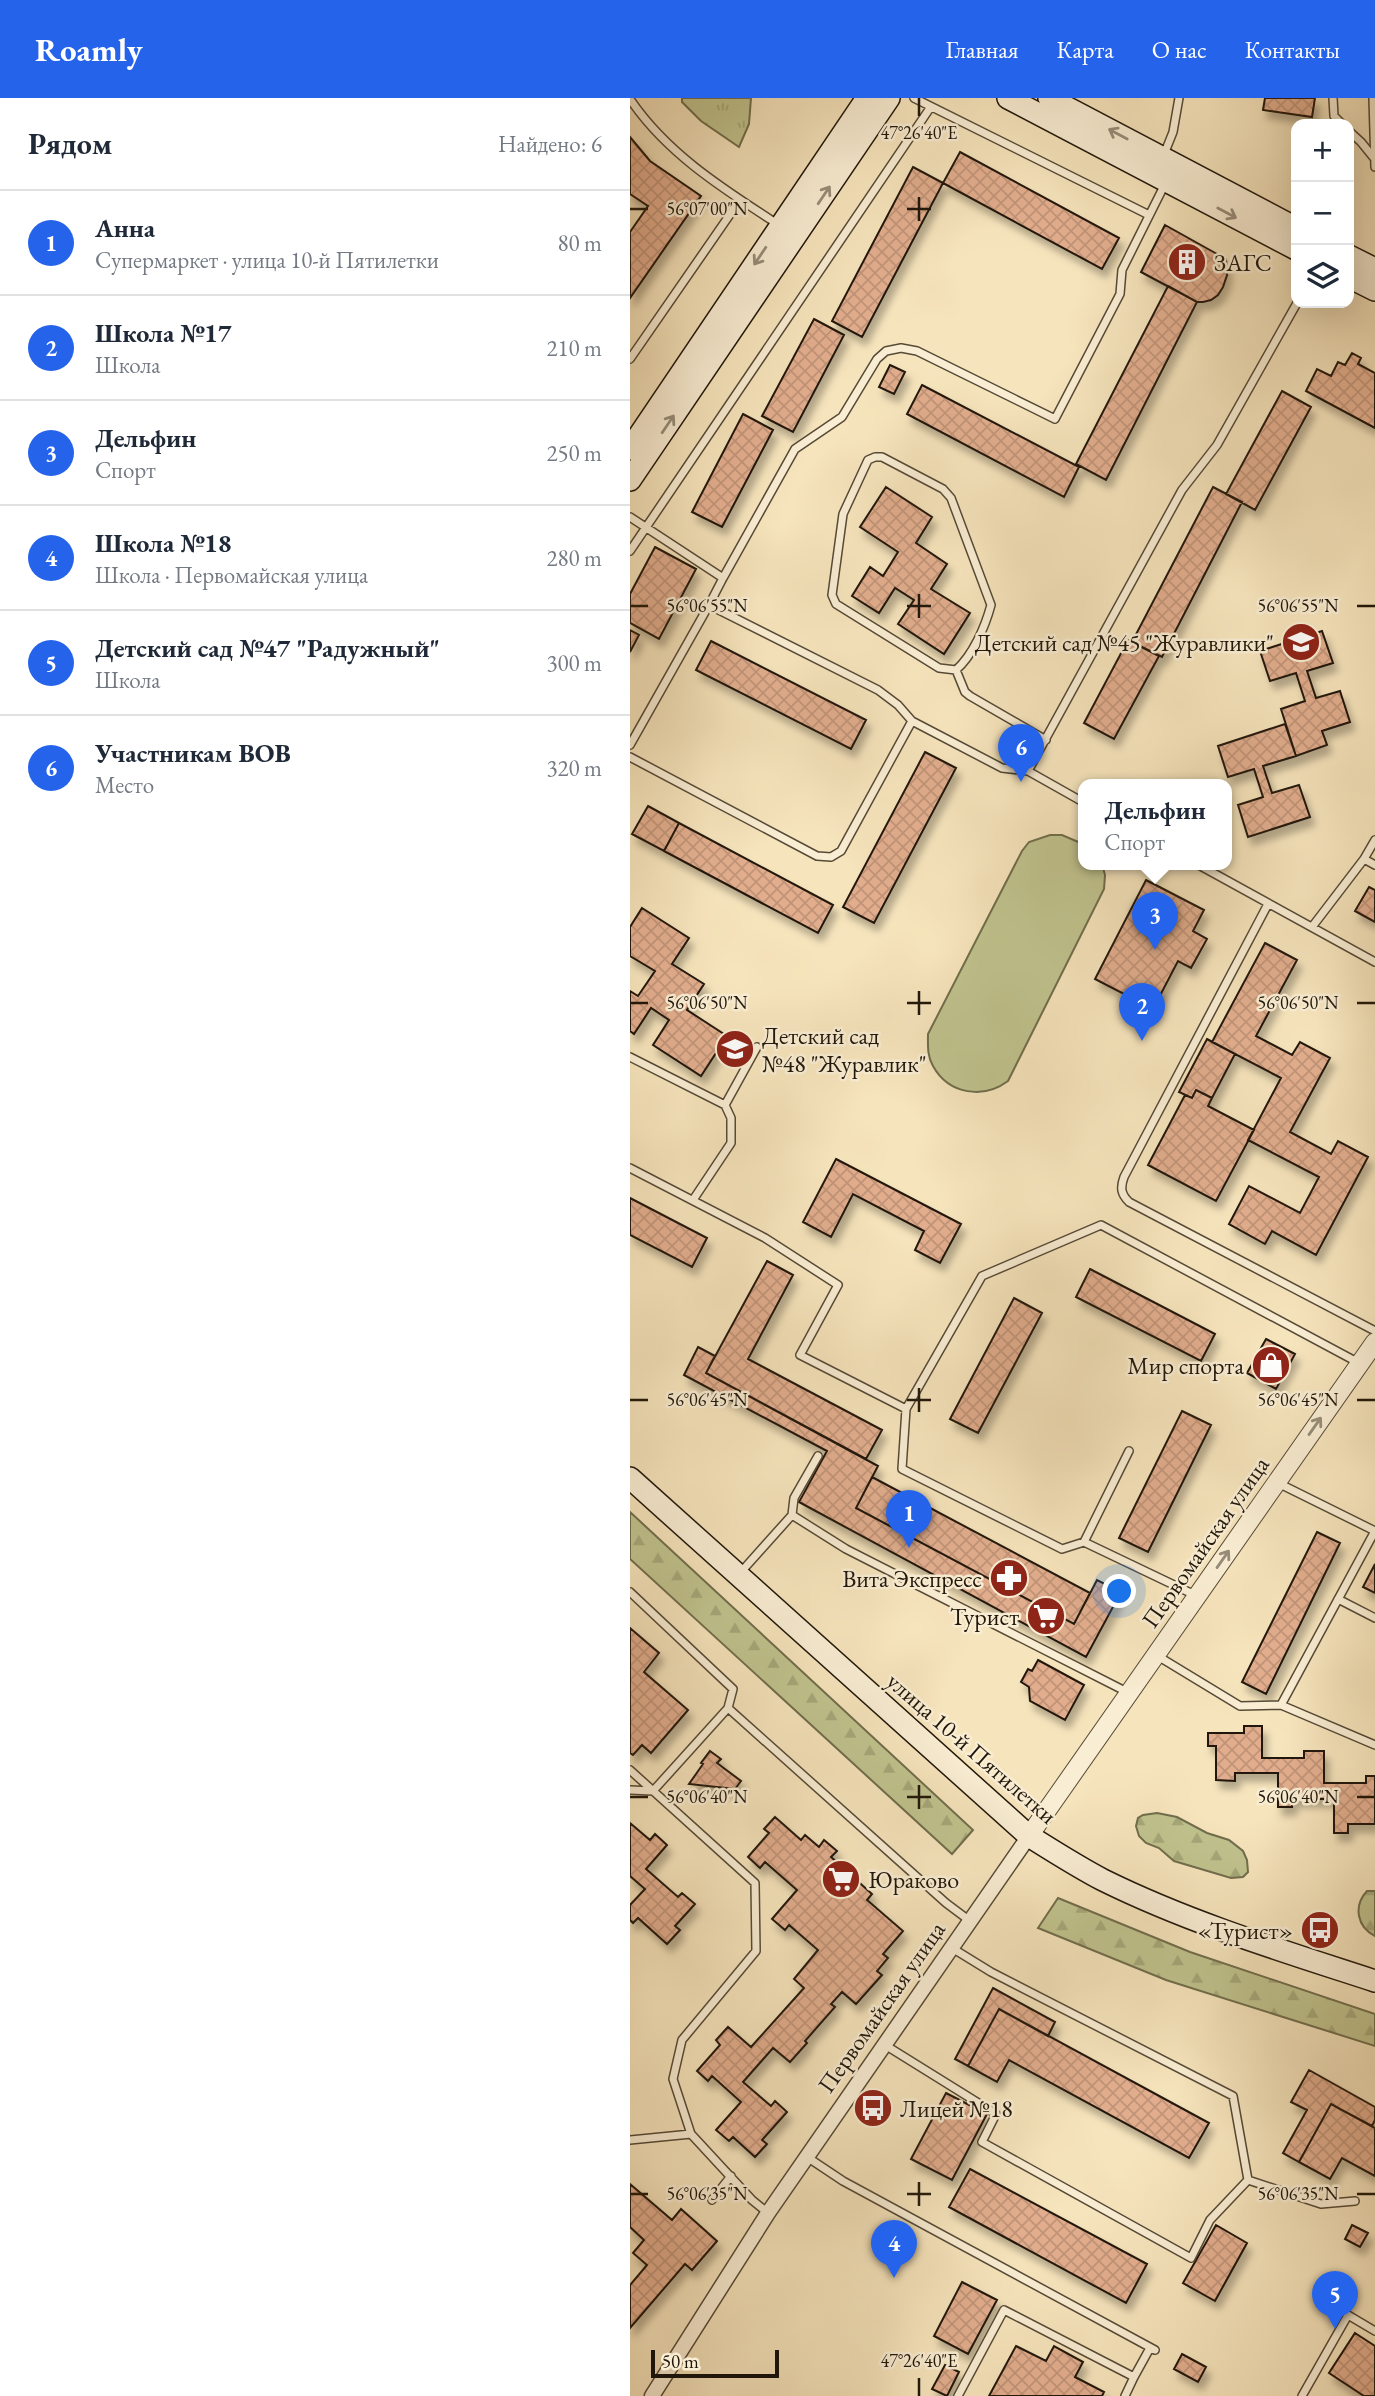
<!DOCTYPE html>
<html lang="ru">
<meta charset="utf-8">
<style>
body{margin:0;font-family:"EB Garamond",serif;background:#f2f2f3;color:#1f2937}
.controls{position:absolute;right:21px;top:21px;display:grid;overflow:hidden;border-radius:14px;box-shadow:0 7px 28px #0002}
.controls button{width:63px;height:63px;display:grid;place-items:center;padding:0;border:0;border-bottom:2px solid #e0e1e3;background:#fff;color:#1f2937;font:35px sans-serif}
.scale{position:absolute;left:21px;bottom:18px;width:128px;box-sizing:border-box;padding-left:7px;border:4px solid #20170a;border-top:0;font-size:19px;line-height:24px;white-space:nowrap;color:#20170a;-webkit-text-stroke:5px #f9edd3;paint-order:stroke}
.you{position:absolute;left:490px;top:1494px;width:24px;height:24px;margin:-18px;border:5px solid #fff;border-radius:50%;background:#1a73e8;box-shadow:0 0 0 10px #1a73e833}
.badge{display:grid;place-items:center;width:46px;height:46px;border-radius:50%;background:#2563eb;color:#fff;font-size:23px;font-weight:700}
.pin{position:absolute;translate:-50% -58px;filter:drop-shadow(0 2px 4px #0008)}
.pin::after{content:'';position:absolute;top:37px;width:24px;height:21px;background:inherit;clip-path:polygon(0 0,100% 0,50% 100%)}
.popup{position:absolute;left:448px;top:681px;width:154px;height:91px;box-sizing:border-box;display:grid;place-content:center;border-radius:14px;background:#fff;filter:drop-shadow(0 2px 5px #0005);font-size:23px;white-space:nowrap;color:#747a83}
.popup b{font-size:26px;color:#1f2937}
.popup::after{content:'';position:absolute;left:50%;top:100%;margin-left:-14px;border:14px solid transparent;border-top-color:#fff}
.list{margin:0;padding:0;list-style:none}
h2{display:flex;justify-content:space-between;align-items:center;height:91px;margin:0;padding:0 28px;font-size:30px}
h2 small{font-size:23px;font-weight:400;color:#747a83}
.list li{display:grid;grid-template-columns:46px 1fr auto;gap:21px;align-items:center;box-sizing:border-box;height:105px;padding:0 28px;border-top:2px solid #e0e1e3}
.list b{display:block;font-size:26px;white-space:nowrap}
.list p{margin:0;font-size:23px;white-space:nowrap;color:#747a83}
.list em{font-size:23px;font-style:normal;color:#747a83}
.icon{flex:none;width:38px;height:38px;fill:none;stroke:currentColor;stroke-width:2;stroke-linecap:round;stroke-linejoin:round}
.map{position:relative;flex:none;width:745px;height:2298px;overflow:hidden}
header{display:flex;align-items:center;gap:42px;box-sizing:border-box;height:98px;padding:0 35px;background:#2563eb;color:#fff}
header strong{font-size:33px}
nav{display:flex;gap:38px;margin-inline-start:auto;font-size:24px}
main{display:flex}
aside{flex:1;background:#fff}
.map>svg:first-child{display:block}
.grass{fill:url(#grass-tufts);stroke:#706d4c;stroke-width:2}
.forest{fill:url(#forest-firs);stroke:#706d4c;stroke-width:2}
.pitch{fill:#c0c38e;stroke:#706d4c;stroke-width:2}
.building{fill:url(#building-cross-hatch);stroke:#20170a;stroke-width:2;filter:url(#shadow)}
.lines{fill:none;stroke-linecap:round;stroke-linejoin:round}
.service-casing{stroke:#564a36;stroke-width:10}
.minor-casing{stroke:#564a36;stroke-width:17}
.tertiary-casing{stroke:#564a36;stroke-width:20}
.secondary-casing{stroke:#20170a;stroke-width:24}
.service{stroke:#f9edd3;stroke-width:7}
.minor{stroke:#f9edd3;stroke-width:14}
.tertiary{stroke:#f9edd3;stroke-width:18}
.secondary{stroke:#f9edd3;stroke-width:21}
.oneway{stroke:#978d79}
.ticks{fill:none;stroke:#20170a;stroke-width:2.5}
.labels{text-anchor:middle;dominant-baseline:central;stroke-width:5;stroke-linejoin:round;paint-order:stroke}
.poi-label{font-size:24px;fill:#20170a;stroke:#f9edd3;text-anchor:end}
.street-label{font-size:24px;fill:#20170a;stroke:#f9edd3}
.ticks-label{font-size:18px;text-anchor:middle;fill:#20170a;stroke:#f9edd3;stroke-width:5;stroke-linejoin:round;paint-order:stroke}
</style>
<header>
<strong>Roamly</strong>
<nav><a>Главная</a><a>Карта</a><a>О нас</a><a>Контакты</a></nav>
</header>
<main>
<aside>
<h2>Рядом<small>Найдено: 6</small></h2>
<ul class="list">
<li><span class="badge">1</span><div><b>Анна</b><p>Супермаркет · улица 10-й Пятилетки</p></div><em>80 m</em></li>
<li><span class="badge">2</span><div><b>Школа №17</b><p>Школа</p></div><em>210 m</em></li>
<li><span class="badge">3</span><div><b>Дельфин</b><p>Спорт</p></div><em>250 m</em></li>
<li><span class="badge">4</span><div><b>Школа №18</b><p>Школа · Первомайская улица</p></div><em>280 m</em></li>
<li><span class="badge">5</span><div><b>Детский сад №47 &quot;Радужный&quot;</b><p>Школа</p></div><em>300 m</em></li>
<li><span class="badge">6</span><div><b>Участникам ВОВ</b><p>Место</p></div><em>320 m</em></li>
</ul>
</aside>
<div class="map">
<svg width="745" height="2298" viewBox="0 0 745 2298">
<defs>
<pattern id="grass-tufts" width="24" height="20" patternUnits="userSpaceOnUse" patternTransform="scale(1.75)"><rect width="24" height="20" fill="#c0c38e"/><path d="M3 7l-1-3M5 7V3M7 7l1-3M15 17l-1-3M17 17v-4M19 17l1-3" fill="none" stroke="#a5a779"/></pattern>
<pattern id="forest-firs" width="22" height="20" patternUnits="userSpaceOnUse" patternTransform="scale(1.75)"><rect width="22" height="20" fill="#c0c38e"/><path d="M5 1l3.5 6h-7zM16 11l3.5 6h-7z" fill="#a5a779"/></pattern>
<pattern id="building-cross-hatch" width="8" height="8" patternUnits="userSpaceOnUse" patternTransform="scale(1.75)"><rect width="8" height="8" fill="#e1ad8d"/><path d="M0 0l8 8M0 8l8-8" fill="none" stroke="#c19478"/></pattern>
<filter id="shadow"><feDropShadow dx="4.5" dy="8" stdDeviation="3.5" flood-color="#0004"/></filter>
</defs>
<rect width="100%" height="100%" fill="#f6e4bc"/>
<filter id="stains"><feTurbulence type="fractalNoise" baseFrequency=".00286" numOctaves="4"/><feColorMatrix values="0 0 0 0 .2 0 0 0 0 .09 0 0 0 0 .02 0 0 0 .5 -.17"/></filter>
<radialGradient id="worn" r=".72"><stop offset=".6" stop-color="#630" stop-opacity="0"/><stop offset="1" stop-color="#630" stop-opacity=".3"/></radialGradient>
<path class="grass" d="M52 0H121L119 26 109 49 71 23 52 4Z"/>
<path class="forest" d="M0 1414 343 1732 322 1756 0 1461Z
M527 1715 547 1719 577 1735 599 1742 613 1753 617 1762 618 1774 613 1779 601 1780 544 1763 529 1750 516 1745 509 1738 506 1728 508 1720 513 1717Z
M737 1793H745V1838C727 1829 723 1808 737 1793Z
M428 1800 560 1854 745 1916V1948L536 1882 408 1830Z"/>
<path class="pitch" d="M420 737H432L453 746V766H472L475 777 474 791 378 983C354 1001 319 997 303 968 297 958 298 947 298 936L392 753 399 744Z"/>
<path class="building" d="M635 0H685L682 19 633 12Z
M0 39 20 63 71 98 0 200V134L18 108 0 96Z
M330 54 489 140 472 171 313 85Z
M283 69 313 85 232 239 202 223Z
M535 127 596 161 597 177 593 189 588 197 581 202 573 204H567L511 174Z
M538 188 567 204 476 382 446 366Z
M184 221 214 237 163 334 132 318Z
M722 255 731 260 728 266 745 275V330L676 293 687 271 701 278 708 264 715 267Z
M260 267 275 274 264 296 249 289Z
M292 287 449 369 434 399 277 316Z
M652 293 681 309 625 412 596 396Z
M113 316 143 332 92 429 62 414Z
M256 389 302 419 286 445 317 466 301 491 340 515 314 556 268 526 284 502 265 490 249 515 222 498 240 469 253 478 268 454 230 429Z
M583 389 612 404 532 559 502 544Z
M25 449 66 471 29 541 0 525V496Z
M0 532 9 537 0 554Z
M692 533 703 565 677 573 686 600 710 593 720 624 692 633 697 647 666 658 651 611 675 603 666 575 640 583 630 553Z
M498 542 529 558 484 641 454 625Z
M81 543 236 622 221 651 66 572Z
M655 626 666 658 633 668 642 695 669 687 680 719 618 739 608 707 633 699 624 671 598 679 588 648Z
M295 654 326 670 244 825 213 809Z
M18 708 49 725 34 753 2 736Z
M49 725 203 807 188 835 34 753Z
M516 782 574 812 563 833 577 841 561 870 548 863 523 911 465 881Z
M739 789 745 792V824L725 813Z
M12 810 59 840 42 866 74 886 57 912 97 938 71 978 23 947 39 922 21 910 4 936 0 933V893L8 898 25 873 0 858V829Z
M635 845 667 862 626 938 662 957 670 944 700 960 660 1034 701 1056 708 1043 738 1059 686 1157 642 1133 635 1146 599 1126 619 1088 670 1115 689 1079 618 1042 651 980 582 944Z
M577 941 605 956 582 1000 566 992 562 1000 549 994Z
M566 992 582 1000 578 1008 624 1032 586 1103 518 1067 555 997 562 1000Z
M206 1061 331 1126 310 1165 285 1152 294 1133 223 1096 201 1139 173 1124Z
M0 1100 77 1140 62 1169 0 1137Z
M137 1163 163 1177 118 1261 252 1332 236 1361 76 1275Z
M460 1171 585 1236 571 1263 446 1199Z
M384 1200 412 1215 348 1335 320 1321Z
M636 1241 665 1256 646 1291 617 1275Z
M68 1249 85 1258 76 1275 248 1368 226 1410 444 1526 467 1482 491 1494 456 1559 169 1404 197 1353 54 1277Z
M552 1313 581 1327 518 1454 489 1440Z
M242 1379 460 1495 444 1526 226 1410Z
M687 1434 710 1445 636 1596 612 1584Z
M745 1466V1495L733 1489Z
M0 1530 29 1555 14 1574 58 1612 21 1655 12 1647 3 1657 0 1655Z
M408 1562 454 1587 435 1622 400 1603 399 1589 391 1584 398 1571 402 1573Z
M614 1628H632V1660H674V1653H694V1685H736V1678H745V1726H718V1735H704V1701H662V1709H648V1675H605V1683L586 1682V1648H578V1635H614Z
M80 1653 91 1661 87 1665 111 1683 105 1691 59 1686 73 1666 71 1665Z
M145 1719 171 1742 175 1737 189 1749 194 1742 207 1753 201 1759 242 1796 237 1802 273 1833 253 1856 258 1860 247 1873 252 1877 226 1906 212 1894 201 1906 205 1909 175 1943 177 1945 160 1964 143 1950 113 1984 141 2008 145 2003 157 2014 132 2042 137 2046 125 2059 103 2039 99 2043 86 2032 111 2004 82 1978 78 1983 67 1973 90 1947 86 1942 98 1929 121 1949 174 1890 164 1881 188 1852 159 1827 155 1832 142 1821 167 1792 135 1764 130 1770 118 1759 139 1735 134 1731Z
M0 1725 20 1742 25 1736 37 1747 16 1771 48 1799 52 1795 65 1806 45 1828 50 1832 37 1846 8 1820 3 1825 0 1822V1807L15 1791 0 1778Z
M363 1890 425 1924 418 1938 369 1911 338 1968 325 1961Z
M369 1911 579 2025 559 2060 379 1962 367 1984 338 1968Z
M679 1972 745 2009V2022L742 2028 701 2006 669 2064 653 2055 677 2012 661 2004Z
M316 1995 357 2016 322 2082 281 2061Z
M701 2006 745 2030V2078L712 2060 700 2081 669 2064Z
M340 2071 517 2166 496 2205 319 2109Z
M0 2086 42 2122 51 2111 87 2143 62 2172 55 2166 0 2230V2187L17 2167 3 2155 14 2142 0 2129Z
M586 2127 617 2145 585 2203 553 2185Z
M722 2127 738 2135 730 2149 715 2141Z
M332 2184 367 2202 338 2256 304 2238Z
M725 2235 745 2248V2298H734L699 2275Z
M386 2248 416 2263 424 2248 453 2264 445 2279 474 2294 472 2298H359Z
M552 2256 576 2269 568 2284 544 2271Z
M315 2267 329 2274 317 2298 302 2291Z"/>
<g class="lines">
<g class="service-casing">
<path id="service" d="M284 0 519 117
M703 0 704 18 712 26
M743 0 745 69
M0 1C37 56 95 92 149 127
M719 33 731 44 744 60
M533 59 543 34 549 0
M0 261 110 102
M245 359H252L313 391 321 400 361 507C355 529 343 557 326 572L309 570 206 506 202 497 213 416 238 362Z
M0 419 93 480 79 507 248 592 268 607 282 623 372 670 398 673 453 704
M0 453 300 10
M93 480 165 351 212 319 247 261 256 253 271 250 287 253 425 321 490 196 492 172 535 86
M326 572 335 594 340 598 416 642
M0 647 79 507
M0 659 187 758 201 759 211 753 282 623
M398 673 552 392 587 347 667 205
M734 761 745 767
M567 766 745 864
M638 806 494 1079C490 1090 491 1096 499 1104L745 1233
M682 829 734 761 745 742
M0 959 95 1007 101 1020V1045L63 1102
M95 1007 127 949
M0 1070 135 1140 208 1187 170 1257 276 1311 352 1178 471 1127 729 1265
M276 1311 272 1371 432 1451 454 1444 499 1353
M646 1384 745 1433
M162 1417 216 1451 499 1595
M454 1444 567 1498
M111 1474 162 1417 164 1400 188 1358
M0 1494 103 1591 98 1610 23 1693 0 1692
M708 1501 745 1520
M526 1557 610 1608 651 1607 745 1647
M651 1607 745 1433
M98 1610 316 1805 340 1823
M0 1672 125 1785 126 1853 52 1942 43 1981 61 2036 122 2102 138 2115
M255 1947 366 2016 352 2044 561 2160 580 2122 618 2082 603 1998 361 1874 322 1850
M0 2042 61 2036
M177 2059 213 2083 525 2252
M618 2082 691 2106 725 2103
M82 2102 101 2078
M504 2279 520 2250
M328 2298 374 2212 504 2279 495 2298
M672 2298 718 2217 745 2233"/>
</g>
<g class="minor-casing">
<path id="minor" d="M22 2298 138 2115 399 1738"/>
</g>
<g class="tertiary-casing">
<path id="tertiary" d="M399 1738 745 1244"/>
</g>
<g class="secondary-casing">
<path id="secondary" d="M378 0 666 151
M419 0 666 130
M719 158 745 171
M719 179 745 192
M0 351 237 0
M0 382 259 0
M0 1380 399 1738C423 1753 448 1769 473 1782 560 1825 653 1853 745 1883"/>
</g>
<use href="#service" class="service"/>
<use href="#minor" class="minor"/>
<use href="#tertiary" class="tertiary"/>
<use href="#secondary" class="secondary"/>
</g>
<defs><path id="oneway-shaft" d="M-6 0H5M1.5-3L5.5 0L1.5 3" fill="none" stroke-width="1.6" stroke-linecap="round" stroke-linejoin="round" transform="scale(1.75)"/></defs>
<g class="oneway">
<use href="#oneway-shaft" transform="translate(488 36) rotate(-152)"/>
<use href="#oneway-shaft" transform="translate(194 97) rotate(-56)"/>
<use href="#oneway-shaft" transform="translate(597 115) rotate(28)"/>
<use href="#oneway-shaft" transform="translate(130 158) rotate(124)"/>
<use href="#oneway-shaft" transform="translate(38 326) rotate(-56)"/>
<use href="#oneway-shaft" transform="translate(685 1328) rotate(-55)"/>
<use href="#oneway-shaft" transform="translate(593 1461) rotate(-55)"/>
</g>
<path class="ticks" d="M289 0V18M289 99V123M0 111H18M277 111H301M289 496V520M0 508H18M277 508H301M727 508H745M289 893V917M0 905H18M277 905H301M727 905H745M289 1290V1314M0 1302H18M277 1302H301M727 1302H745M289 1687V1711M0 1699H18M277 1699H301M727 1699H745M289 2084V2108M0 2096H18M277 2096H301M727 2096H745M289 2280V2298"/>
<defs>
<g id="building-disc" transform="scale(2.0125)"><circle r="9.5" fill="#8f2418" stroke="#f9edd3"/><path d="M-4-6H4V6H1V3H-1V6H-4ZM-2.5-4.3h1.7v1.8h-1.7ZM.8-4.3h1.7v1.8H.8ZM-2.5-1h1.7V.8h-1.7ZM.8-1h1.7V.8H.8Z" fill="#fff"/></g>
<g id="school-disc" transform="scale(2.0125)"><circle r="9.5" fill="#8f2418" stroke="#f9edd3"/><path d="M0-5L7-2L0 1L-7-2ZM-4 1L0 2.5L4 1V4Q0 6-4 4Z" fill="#fff"/></g>
<g id="shop-disc" transform="scale(2.0125)"><circle r="9.5" fill="#8f2418" stroke="#f9edd3"/><path d="M-5-2.5h2.3a2.7 3.5 0 0 1 5.4 0H5L5.5 6h-11ZM-1.5-2.5h3a1.5 2.3 0 0 0-3 0Z" fill="#fff"/></g>
<g id="pharmacy-disc" transform="scale(2.0125)"><circle r="9.5" fill="#8f2418" stroke="#f9edd3"/><path d="M-2-6h4v4h4v4h-4v4h-4v-4h-4v-4h4Z" fill="#fff"/></g>
<g id="supermarket-disc" transform="scale(2.0125)"><circle r="9.5" fill="#8f2418" stroke="#f9edd3"/><path d="M-6-5.5h2.5l.6 2H6L4.5 2H-2.5L-4.4-4H-6ZM-1.5 3.2a1.3 1.3 0 1 0 .1 0ZM3 3.2a1.3 1.3 0 1 0 .1 0Z" fill="#fff"/></g>
<g id="bus-disc" transform="scale(2.0125)"><circle r="9.5" fill="#8f2418" stroke="#f9edd3"/><path d="M-5-6H5V4H4V6H2V4H-2V6H-4V4H-5ZM-3.5-4V0h7V-4ZM-3.5 1.2v1.5H-2V1.2ZM2 1.2v1.5H3.5V1.2Z" fill="#fff"/></g>
</defs>
<g fill-rule="evenodd">
<use href="#building-disc" x="557" y="164"/>
<use href="#school-disc" x="671" y="544"/>
<use href="#school-disc" x="105" y="951"/>
<use href="#shop-disc" x="641" y="1267"/>
<use href="#pharmacy-disc" x="379" y="1480"/>
<use href="#supermarket-disc" x="416" y="1518"/>
<use href="#supermarket-disc" x="211" y="1781"/>
<use href="#bus-disc" x="690" y="1832"/>
<use href="#bus-disc" x="243" y="2010"/>
</g>
<g class="labels">
<g class="poi-label">
<text x="584" y="164" text-anchor="start">ЗАГС</text>
<text x="644" y="544">Детский сад №45 "Журавлики"</text>
<text x="132" y="937" text-anchor="start">Детский сад<tspan x="132" dy="28">№48 "Журавлик"</tspan></text>
<text x="614" y="1267">Мир спорта</text>
<text x="352" y="1480">Вита Экспресс</text>
<text x="389" y="1518">Турист</text>
<text x="238" y="1781" text-anchor="start">Юраково</text>
<text x="663" y="1832">«Турист»</text>
<text x="270" y="2010" text-anchor="start">Лицей №18</text>
</g>
<g class="street-label">
<text transform="translate(575 1444) rotate(-55)">Первомайская улица</text>
<text transform="translate(342 1650) rotate(41)">улица 10-й Пятилетки</text>
<text transform="translate(251 1909) rotate(-55)">Первомайская улица</text>
</g>
</g>
<g class="ticks-label">
<text x="289" y="41">47°26'40"E</text>
<text x="77" y="117">56°07'00"N</text>
<text x="77" y="514">56°06'55"N</text>
<text x="668" y="514">56°06'55"N</text>
<text x="77" y="911">56°06'50"N</text>
<text x="668" y="911">56°06'50"N</text>
<text x="77" y="1308">56°06'45"N</text>
<text x="668" y="1308">56°06'45"N</text>
<text x="77" y="1705">56°06'40"N</text>
<text x="668" y="1705">56°06'40"N</text>
<text x="77" y="2102">56°06'35"N</text>
<text x="668" y="2102">56°06'35"N</text>
<text x="289" y="2269">47°26'40"E</text>
</g>
<rect width="100%" height="100%" filter="url(#stains)"/>
<rect width="100%" height="100%" fill="url(#worn)"/>
</svg>
<div class="controls">
<button>+</button>
<button>−</button>
<button><svg class="icon" aria-label="layers" viewBox="0 0 24 24"><path d="M12 4l9 5-9 5-9-5zM3 14l9 5 9-5"/></svg></button>
</div>
<div class="scale">50 m</div>
<div class="you"></div>
<div class="pin badge" style="left:279px;top:1450px">1</div>
<div class="pin badge" style="left:512px;top:943px">2</div>
<div class="pin badge" style="left:525px;top:852px">3</div>
<div class="popup"><b>Дельфин</b>Спорт</div>
<div class="pin badge" style="left:264px;top:2180px">4</div>
<div class="pin badge" style="left:705px;top:2231px">5</div>
<div class="pin badge" style="left:391px;top:684px">6</div>
</div>
</main>
